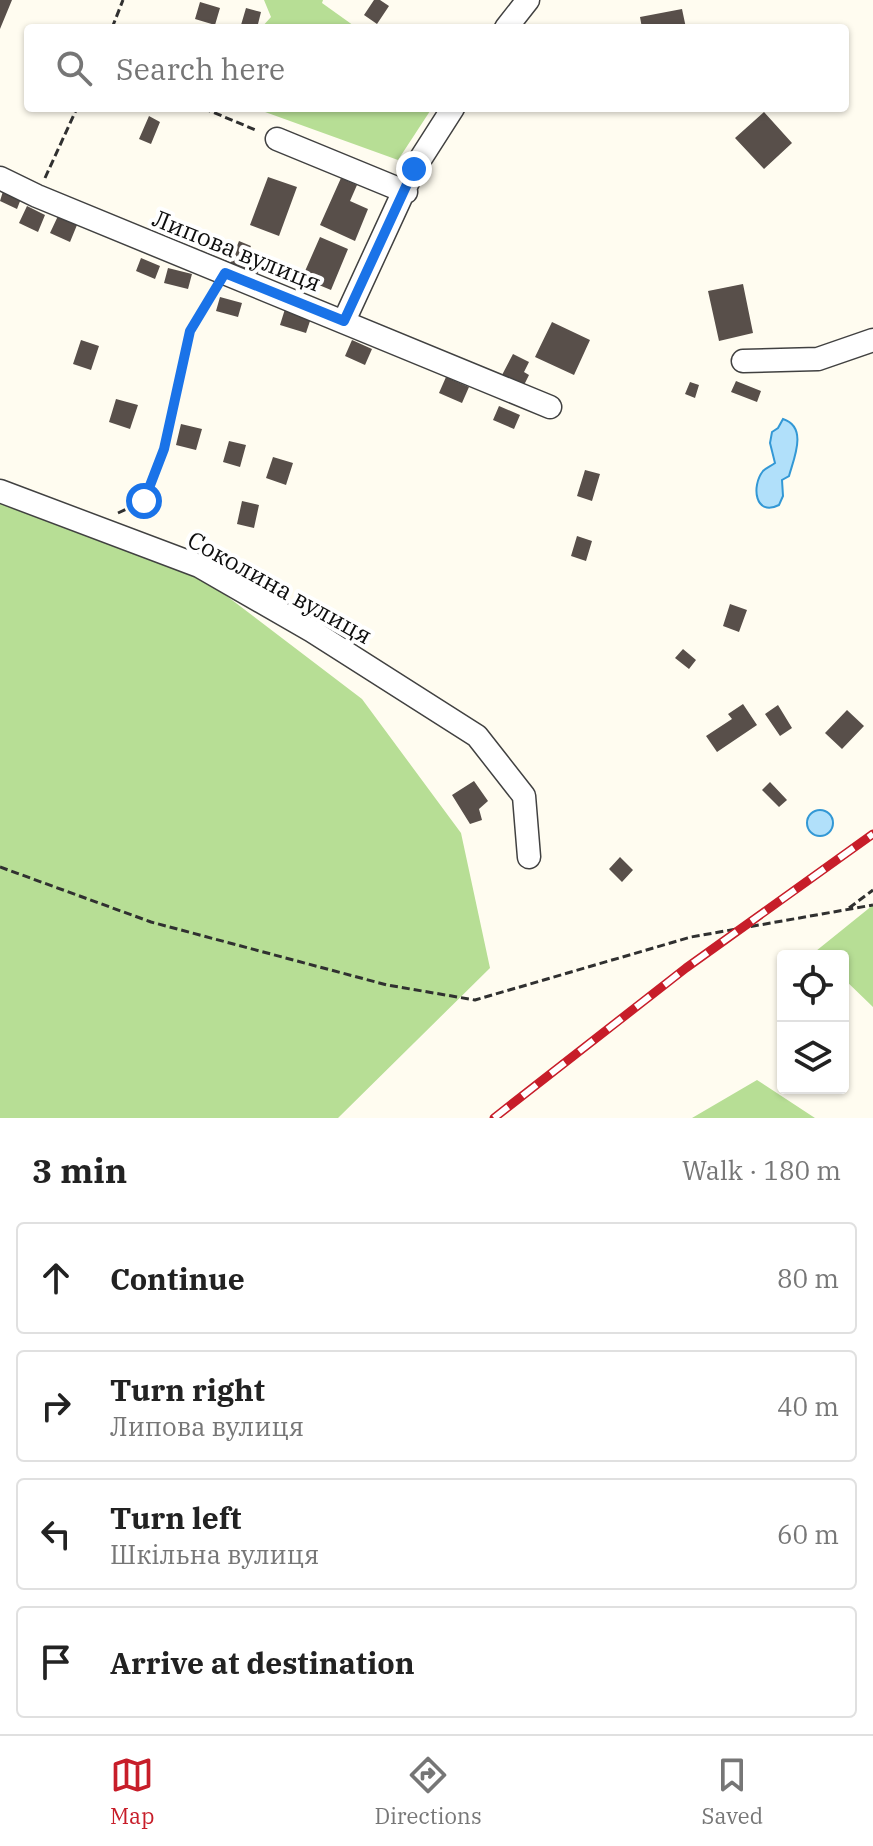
<!DOCTYPE html>
<meta charset="utf-8">
<style>
body{margin:0;font-family:"IBM Plex Serif",serif;background:#f6f6f6;color:#222}
.controls{position:absolute;right:24px;bottom:24px;display:grid;overflow:hidden;border-radius:8px;box-shadow:0 2px 6px #0004}
.controls button{width:72px;height:72px;display:grid;place-items:center;padding:0;border:0;border-bottom:2px solid #e0e0e0;background:#fff;color:#222;font:40px sans-serif}
.stop{position:absolute;width:24px;height:24px;margin:-18px;border:6px solid #1a73e8;border-radius:50%;background:#fff}
.stop.end{background:#1a73e8;border-color:#fff;box-shadow:0 2px 8px #0008}
.list{margin:0;padding:0;list-style:none}
h2{display:flex;justify-content:space-between;align-items:center;height:104px;margin:0;padding:0 32px;font-size:34px}
h2 small{font-size:26px;font-weight:400;color:#767676}
.list li{display:grid;grid-template-columns:52px 1fr auto;gap:24px;align-items:center;box-sizing:border-box;height:112px;margin:0 16px 16px;padding:0 16px;border:2px solid #e0e0e0;border-radius:8px}
.list b{display:block;font-size:30px;white-space:nowrap}
.list p{margin:0;font-size:26px;white-space:nowrap;color:#767676}
.list em{font-size:26px;font-style:normal;color:#767676}
.icon{flex:none;width:44px;height:44px;fill:none;stroke:currentColor;stroke-width:2;stroke-linecap:round;stroke-linejoin:round}
.map{position:relative;flex:none;width:873px;height:1118px;overflow:hidden}
.search{position:absolute;background:#fff;box-shadow:0 2px 6px #0004;left:24px;right:24px;top:24px;height:88px;display:flex;align-items:center;gap:20px;box-sizing:border-box;padding:0 28px;border-radius:8px;color:#767676;font-size:30px}
.sheet{height:616px;background:#fff}
nav{display:flex;justify-content:space-around;align-items:center;box-sizing:border-box;height:112px;border-top:2px solid #e0e0e0;background:#fff;font-size:22px;color:#767676}
nav a{display:grid;justify-items:center;gap:4px}
nav .on{color:#c71d29}
.map>svg:first-child{display:block}
.forest{fill:#b7de95}
.water{fill:#b1e0fa;stroke:#3398d5;stroke-width:2}
.building{fill:#584f4a}
.lines{fill:none;stroke-linecap:round;stroke-linejoin:round}
.street-casing{stroke:#414141;stroke-width:25}
.path{stroke:#303030;stroke-width:3;stroke-dasharray:8 4;stroke-linecap:butt}
.street{stroke:#fff;stroke-width:22}
.rail-casing{stroke:#c71d29;stroke-width:9}
.rail{stroke:#fff;stroke-width:6;stroke-dasharray:18;stroke-linecap:butt}
.route{stroke:#1a73e8;stroke-width:10}
.labels{text-anchor:middle;dominant-baseline:central;stroke-width:8;stroke-linejoin:round;paint-order:stroke}
.street-label{font-size:24px;fill:#0e0e0e;stroke:#fff}
</style>
<div class="map">
<svg width="873" height="1118" viewBox="0 0 873 1118">
<rect width="100%" height="100%" fill="#fffcf0"/>
<path class="forest" d="M264 0H323L322 3 357 28H261L271 17Z
M254 108H432L398 160Z
M0 498 207 581 362 699 461 833 490 968 338 1118H0Z
M873 905V1007L843 978V956H821L816 951Z
M757 1080 815 1118H692Z"/>
<path class="water" d="M783 419C808 427 794 458 789 476L782 480 783 496 779 505C755 517 751 486 763 471 766 468 771 466 775 463L770 443 772 432 778 428Z
M807 823a13 13 0 1 1 26 0a13 13 0 1 1-26 0Z"/>
<path class="building" d="M0 0H12L0 29Z
M374 0H380L389 6 377 24 364 15Z
M200 2 220 8 215 25 195 19Z
M246 8 261 12 257 28 241 25Z
M682 9 686 28H642L640 17Z
M764 112 792 143 764 169 735 138Z
M149 116 160 122 151 144 139 139Z
M268 177 297 187 279 236 250 225Z
M341 178 357 185 350 201 368 209 355 241 320 225Z
M4 188 22 196 17 209 0 201Z
M27 206 45 215 38 232 19 223Z
M58 216 77 225 70 242 50 233Z
M320 237 348 249 331 290 302 278Z
M239 241 251 246 244 262 260 268 255 280 228 269Z
M141 258 160 266 155 279 136 271Z
M168 268 192 274 188 289 164 283Z
M743 284 753 333 719 341 708 291Z
M220 297 242 303 238 317 216 311Z
M285 309 311 318 306 333 280 325Z
M552 322 590 340 574 375 535 357Z
M81 340 99 346 91 370 73 364Z
M352 340 372 349 365 365 345 356Z
M513 354 529 362 524 372 529 375 523 387 502 375Z
M446 377 469 387 462 403 439 393Z
M736 381 761 391 757 402 731 392Z
M690 382 699 385 695 398 685 394Z
M116 399 138 405 130 429 109 422Z
M499 406 520 415 514 429 493 420Z
M181 424 202 429 196 450 176 445Z
M229 441 246 445 240 467 223 462Z
M273 457 293 463 286 485 266 478Z
M585 470 600 474 592 501 577 496Z
M242 501 259 505 254 528 237 524Z
M577 536 592 541 586 561 571 556Z
M730 604 747 610 739 632 723 626Z
M683 649 696 660 689 669 675 658Z
M743 704 757 725 717 752 706 736 732 719 728 714Z
M778 705 792 728 780 736 765 714Z
M847 710 864 726 842 749 825 733Z
M474 781 488 801 479 809 482 820 470 824 452 795Z
M770 782 787 800 779 807 762 790Z
M620 857 633 870 622 882 609 869Z"/>
<g class="lines">
<g class="street-casing">
<path id="street" d="M506 28 528 0
M277 139 406 192
M0 178 37 196 550 407
M344 321 414 169 453 108
M743 361 818 359 873 340
M0 491 199 566 312 631 477 736 524 796 529 857"/>
</g>
<path class="path" d="M112 28 123 0
M203 108 258 131
M45 178 77 108
M118 513 144 501 164 449 190 331 214 291
M0 867 151 922 387 985 475 1000 691 937 873 905
M849 908 873 890"/>
<use href="#street" class="street"/>
<g class="rail-casing">
<path id="rail" d="M494 1118 686 968 873 834"/>
</g>
<use href="#rail" class="rail"/>
</g>
<g class="lines">
<path class="route" d="M144 501 164 449 190 331 225 273 344 321 414 169"/>
</g>
<g class="labels">
<g class="street-label">
<text transform="translate(237 250) rotate(22)">Липова вулиця</text>
<text transform="translate(280 587) rotate(29)">Соколина вулиця</text>
</g>
</g>
</svg>
<div class="controls">
<button><svg class="icon" aria-label="locate" viewBox="0 0 24 24"><circle cx="12" cy="12" r="6"/><path d="M12 2v4M12 18v4M2 12h4M18 12h4"/></svg></button>
<button><svg class="icon" aria-label="layers" viewBox="0 0 24 24"><path d="M12 4l9 5-9 5-9-5zM3 14l9 5 9-5"/></svg></button>
</div>
<div class="stop" style="left:144px;top:501px"></div>
<div class="stop end" style="left:414px;top:169px"></div>
<div class="search"><svg class="icon" aria-label="search" viewBox="0 0 24 24"><circle cx="10" cy="10" r="6"/><path d="M15 15l6 6"/></svg>Search here</div>
</div>
<section class="sheet">
<h2>3 min<small>Walk · 180 m</small></h2>
<ul class="list">
<li><svg class="icon" aria-label="ahead" viewBox="0 0 24 24"><path d="M12 20V5M6 11l6-6 6 6"/></svg><div><b>Continue</b></div><em>80 m</em></li>
<li><svg class="icon" aria-label="right" viewBox="0 0 24 24"><path d="M7 20v-9h11M14 6l5 5-5 5"/></svg><div><b>Turn right</b><p>Липова вулиця</p></div><em>40 m</em></li>
<li><svg class="icon" aria-label="left" viewBox="0 0 24 24"><path d="M17 20v-9H6M10 6l-5 5 5 5"/></svg><div><b>Turn left</b><p>Шкільна вулиця</p></div><em>60 m</em></li>
<li><svg class="icon" aria-label="arrive" viewBox="0 0 24 24"><path d="M6 21V4h12l-3 4 3 4H6"/></svg><div><b>Arrive at destination</b></div></li>
</ul>
</section>
<nav>
<a class="on"><svg class="icon" aria-label="map" viewBox="0 0 24 24"><path d="M3 6l6-2 6 2 6-2v14l-6 2-6-2-6 2zM9 4v14M15 6v14"/></svg>Map</a>
<a><svg class="icon" aria-label="directions" viewBox="0 0 24 24"><path d="M12 3l9 9-9 9-9-9zM9 14v-3h6M13 9l2 2-2 2"/></svg>Directions</a>
<a><svg class="icon" aria-label="saved" viewBox="0 0 24 24"><path d="M7 4h10v16l-5-4-5 4z"/></svg>Saved</a>
</nav>
